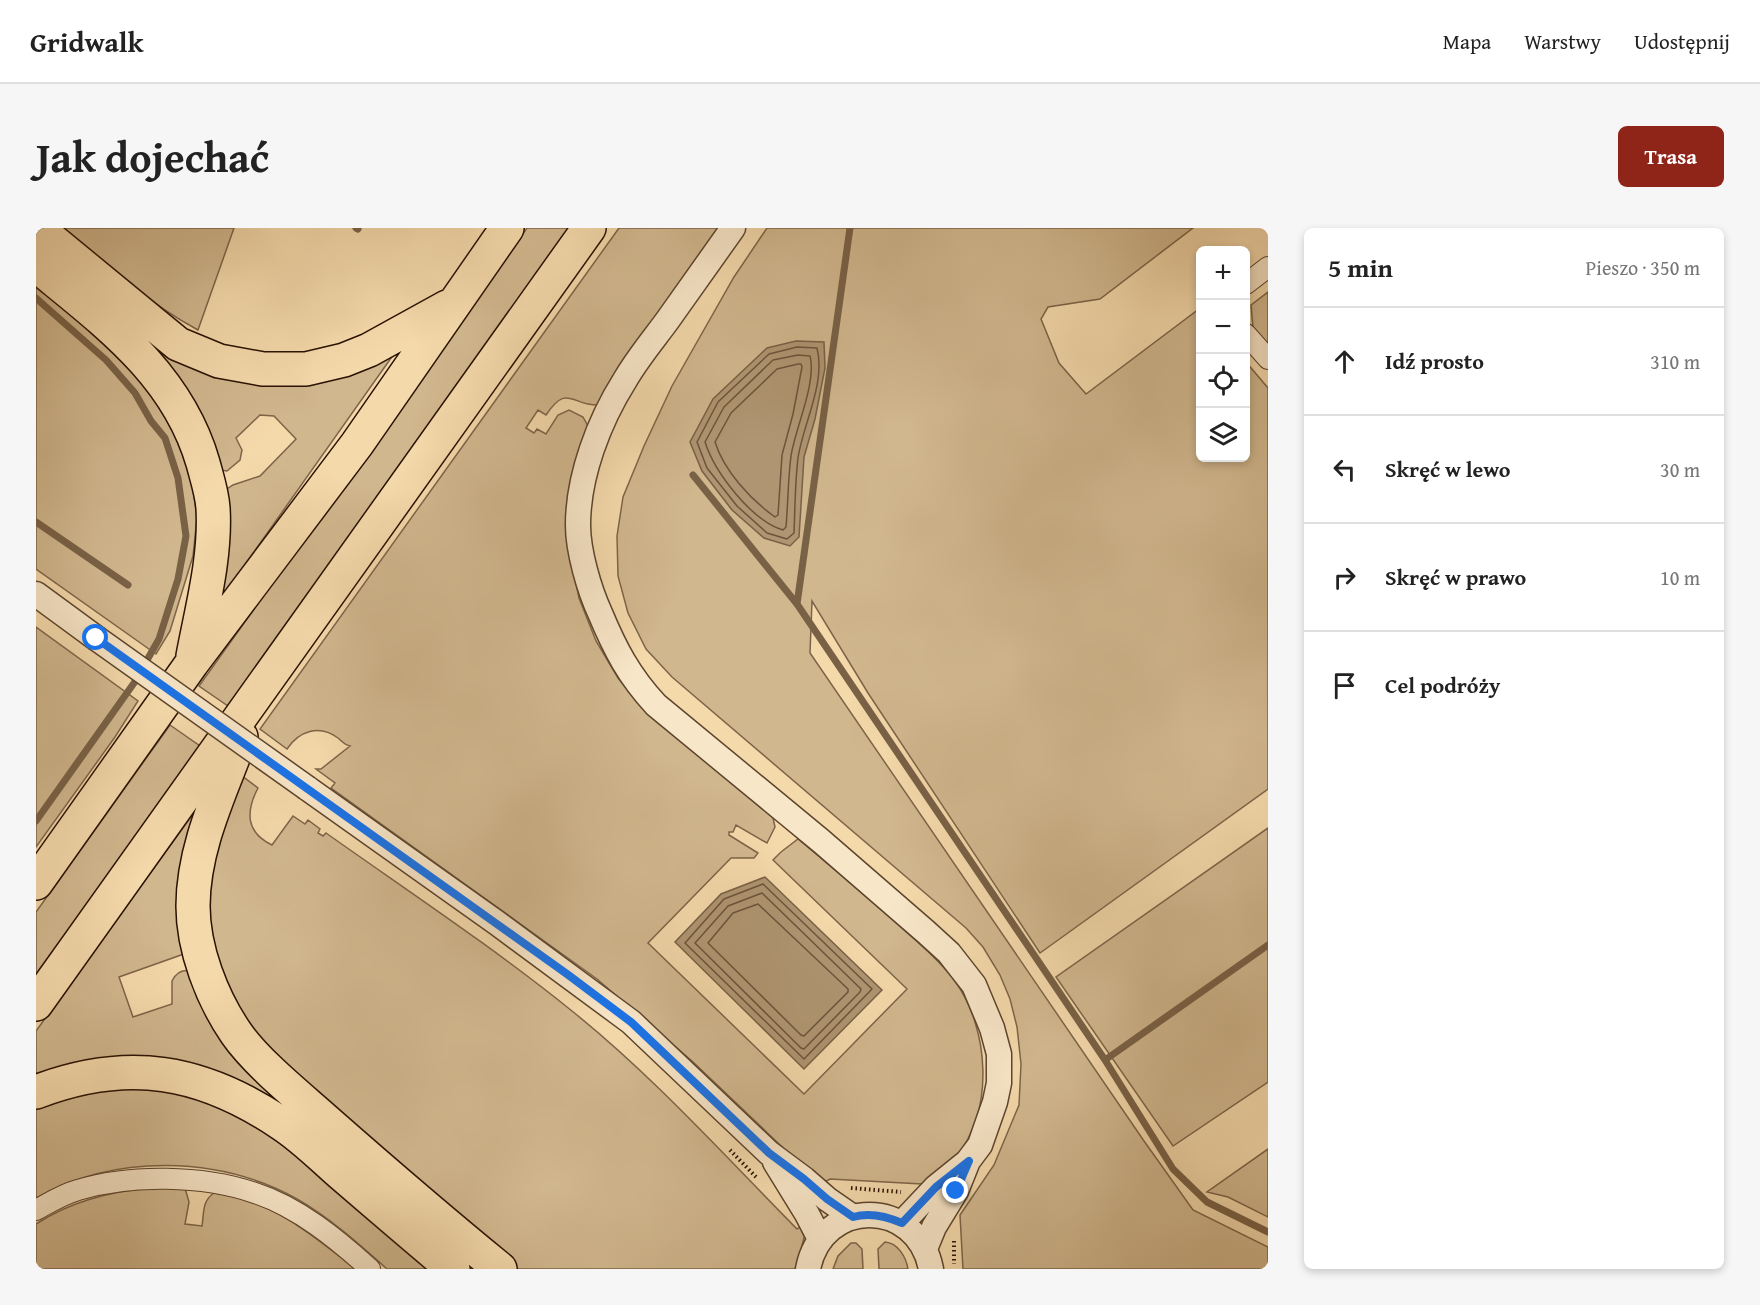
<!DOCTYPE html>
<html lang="pl">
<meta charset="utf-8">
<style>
body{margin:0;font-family:"Gentium Book Plus",serif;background:#f6f6f6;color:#222}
.controls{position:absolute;right:18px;top:18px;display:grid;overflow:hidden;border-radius:9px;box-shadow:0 3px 9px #0003}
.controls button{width:54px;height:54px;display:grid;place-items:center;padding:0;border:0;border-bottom:2px solid #e0e0e0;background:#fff;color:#222;font:30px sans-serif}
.stop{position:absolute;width:18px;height:18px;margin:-14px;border:4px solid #1a73e8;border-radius:50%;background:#fff}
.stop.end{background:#1a73e8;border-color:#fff;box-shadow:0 2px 6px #0008}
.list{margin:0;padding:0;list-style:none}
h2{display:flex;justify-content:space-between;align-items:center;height:78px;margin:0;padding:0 24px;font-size:26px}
h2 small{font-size:20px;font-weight:400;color:#767676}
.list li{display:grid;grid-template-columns:39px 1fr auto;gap:18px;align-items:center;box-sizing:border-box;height:108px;padding:0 24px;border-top:2px solid #e0e0e0}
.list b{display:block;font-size:22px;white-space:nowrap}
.list em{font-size:20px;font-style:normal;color:#767676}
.icon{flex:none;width:33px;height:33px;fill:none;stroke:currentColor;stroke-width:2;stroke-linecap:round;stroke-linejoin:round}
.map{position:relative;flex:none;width:1232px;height:1041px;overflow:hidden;border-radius:9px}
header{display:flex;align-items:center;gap:36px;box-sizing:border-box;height:84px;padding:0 30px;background:#fff;border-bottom:2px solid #e0e0e0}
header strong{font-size:28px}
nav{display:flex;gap:33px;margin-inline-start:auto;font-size:21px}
.intro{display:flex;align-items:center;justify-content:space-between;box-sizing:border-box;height:144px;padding:0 36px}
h1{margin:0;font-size:42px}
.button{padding:15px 27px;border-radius:9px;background:#8f2418;color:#fff;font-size:21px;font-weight:700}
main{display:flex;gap:36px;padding:0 36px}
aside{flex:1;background:#fff;border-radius:9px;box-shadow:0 3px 9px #0003}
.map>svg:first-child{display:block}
.green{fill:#d1b78e;stroke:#7d6448;stroke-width:1.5}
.water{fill:#af9572;stroke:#796146;stroke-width:1.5}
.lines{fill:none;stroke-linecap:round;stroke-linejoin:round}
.shore{stroke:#6c543a;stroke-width:1.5}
.stream{stroke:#796146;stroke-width:7}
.minor-casing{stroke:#5c442d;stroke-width:22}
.tertiary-casing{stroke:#5c442d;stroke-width:27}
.motorway-casing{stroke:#291203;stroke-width:36}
.path{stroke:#291203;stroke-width:4;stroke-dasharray:1.5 3;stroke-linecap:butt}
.minor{stroke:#f8e6c8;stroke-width:20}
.tertiary{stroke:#f8e6c8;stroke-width:24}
.motorway{stroke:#f4d9ab;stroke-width:33}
.tertiary-bridge-casing{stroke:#5c442d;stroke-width:27;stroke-linecap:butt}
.tertiary-bridge{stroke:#f8e6c8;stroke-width:24}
.route{stroke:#1a73e8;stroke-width:8}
</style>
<header>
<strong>Gridwalk</strong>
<nav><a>Mapa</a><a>Warstwy</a><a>Udostępnij</a></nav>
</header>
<div class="intro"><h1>Jak dojechać</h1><a class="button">Trasa</a></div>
<main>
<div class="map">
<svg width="1232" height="1041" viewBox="0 0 1232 1041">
<rect width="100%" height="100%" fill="#f4d9ab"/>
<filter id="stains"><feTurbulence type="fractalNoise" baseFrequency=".00333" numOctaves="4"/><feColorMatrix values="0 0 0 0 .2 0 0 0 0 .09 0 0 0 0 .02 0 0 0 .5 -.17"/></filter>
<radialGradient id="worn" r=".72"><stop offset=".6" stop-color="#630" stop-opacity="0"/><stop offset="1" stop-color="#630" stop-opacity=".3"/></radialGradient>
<path class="green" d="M27 0H198L162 102C112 75 69 37 27 0Z
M491 0H536L192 478 163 458Z
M583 0H686L564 177C536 179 532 154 510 187L502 182 490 200 498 205 501 201 510 206 522 187 533 182 547 189 553 200 535 331 543 370 560 413 582 450 602 475 737 590 739 599 731 615 700 597 697 604H693V607L722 625 718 630H695L612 715 768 866 871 761 737 632 745 624 762 611C798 641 833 670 866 700 884 716 904 733 918 752 953 798 960 885 918 931 910 941 897 948 886 956L794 951 785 956 656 833 561 751 295 560 299 555 280 541H285L314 518C308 517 307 514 302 510 283 496 263 503 251 521L224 501Z
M731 0H1157L1064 71 1012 79 1005 91 1023 135 1050 166 1163 81 1164 230H1210V134L1232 160V561L1004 725 832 465 776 373 774 425 1108 913 1157 982 1232 1019V1041H927L924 987 958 937 983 877 985 836 981 799 974 771 964 747 947 719 930 700 636 449 610 421 592 385 582 348 581 308 587 269 608 218 636 158 698 49Z
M0 48 106 145 144 214 156 255 161 289 157 328 134 403 120 426 0 341Z
M1232 64V118L1217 100 1215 77Z
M91 96 179 142 365 116 186 369 191 337 188 263 197 257 224 248 260 211 238 188 224 187 200 210 206 222 204 232 191 243 185 242C174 201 154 160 125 127 115 116 102 106 91 96Z
M0 399 102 473 79 509 0 619Z
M134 497 164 518 0 746V684Z
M201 544 222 560C210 583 209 604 236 617L257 588 269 596 272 592 284 601 282 605 287 608 290 605C372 663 458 720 536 783 617 848 688 927 761 1001L769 995V1006L760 1041H479L274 866 212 800 181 742 168 659Z
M157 586 159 587 148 724 145 727 83 749 97 789 136 776V753C140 745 145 741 154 743L261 895 208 860 0 852V803Z
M1232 600V854L1137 918 1020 749Z
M71 858 154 865 225 897 400 1041H351C323 1016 294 990 261 971 182 927 79 926 0 970V878Z
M1232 921V989L1192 969 1171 964Z
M116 960H149L153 974 149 996 166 998C168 985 166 973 178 965 232 970 278 1008 319 1041H0V996C34 974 76 963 116 960Z
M849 1014C862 1015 870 1029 872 1041H843L842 1021Z
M815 1015H820L826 1021 827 1041H797L802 1028Z"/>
<path class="water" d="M760 113 788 114 789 140 779 191 768 229 763 309 754 318 728 310 696 282 666 243 654 214 677 171 731 120Z
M729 649 846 762 768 841 639 714 685 666Z"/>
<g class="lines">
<path class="shore" d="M761 119 781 120C790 155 767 196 762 230 759 255 759 281 758 305L751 311 731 305 701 278 671 240 661 214 682 174 733 126Z
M762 127 774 128C781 154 759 201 755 228 752 251 752 276 750 299L747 302C716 293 679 245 669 214L688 179 737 132Z
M762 136H765L766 139 757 186 746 227 742 287 739 289C715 272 688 243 679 214L695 185 741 141Z
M727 656 836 761 768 831 649 715 688 671Z
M726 665 825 761 824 764 768 821 765 820 659 715 692 678Z
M722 676 812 761V764L768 808 765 807 672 715 697 685Z"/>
<path class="stream" d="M320 0 322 1
M0 70 70 132 99 165 115 193 129 210 142 250 150 308 142 351 123 411 98 455 0 593
M657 247 761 376 1069 832 1137 941 1171 974 1232 1004
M0 294 92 357
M761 376 814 0
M1069 832 1232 717"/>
<g class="minor-casing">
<path id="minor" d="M1210 56 1232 39
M1210 106 1232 131
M0 982C13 975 27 966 42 962 94 946 167 947 219 965 262 979 301 1011 334 1041"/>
</g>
<g class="tertiary-casing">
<path id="tertiary" d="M697 0C675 31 653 62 631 93 617 112 601 131 589 152 563 193 542 248 542 297 542 323 553 361 564 385 579 421 593 448 620 477L785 613 890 704 913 725 938 757 956 800 963 826V855L959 874 944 917 932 933 920 963 898 999 889 1021
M0 366 60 410
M271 560 461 695 595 794 733 925 768 951 791 971 817 989
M739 934 771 986 784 1011
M866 995 900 959 931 934
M772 1041C786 969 881 969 895 1041"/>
</g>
<g class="motorway-casing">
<path id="motorway" d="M1 0 142 116 183 133 227 141H270L308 132 333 122 411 79
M0 37C69 94 141 145 167 235 171 250 176 265 177 280 180 329 166 380 157 428
M205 509C185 563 157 619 157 678 157 721 176 770 200 805 220 834 261 867 288 891 346 942 404 992 464 1041
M0 655 156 435 321 216 471 0
M0 776 553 0
M0 864C92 829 166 842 246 896 269 911 289 932 309 949 345 980 381 1011 417 1041"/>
</g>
<path class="path" d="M694 922 720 949
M815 960 865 964
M918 1013V1036"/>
<use href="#minor" class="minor"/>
<use href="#tertiary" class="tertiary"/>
<use href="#motorway" class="motorway"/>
<g class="tertiary-bridge-casing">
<path id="tertiary-bridge" d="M60 410 271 560"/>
</g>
<use href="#tertiary-bridge" class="tertiary-bridge"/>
</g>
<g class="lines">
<path class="route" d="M60 410 531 746 595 794 733 925 768 951 791 971 817 989C834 984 850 988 866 995L900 959 933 933 920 963"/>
</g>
<rect width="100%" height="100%" filter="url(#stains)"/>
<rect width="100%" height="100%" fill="url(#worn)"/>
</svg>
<div class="controls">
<button>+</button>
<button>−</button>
<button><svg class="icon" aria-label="locate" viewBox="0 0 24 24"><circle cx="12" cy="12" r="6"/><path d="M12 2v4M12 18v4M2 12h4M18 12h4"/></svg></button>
<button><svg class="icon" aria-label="layers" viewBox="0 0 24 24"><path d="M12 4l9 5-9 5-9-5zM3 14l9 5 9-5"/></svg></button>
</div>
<div class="stop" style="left:60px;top:410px"></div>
<div class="stop end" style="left:920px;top:963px"></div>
</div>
<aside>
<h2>5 min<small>Pieszo · 350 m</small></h2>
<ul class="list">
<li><svg class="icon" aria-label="ahead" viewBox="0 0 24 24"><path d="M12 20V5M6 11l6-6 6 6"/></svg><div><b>Idź prosto</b></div><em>310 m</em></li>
<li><svg class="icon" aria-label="left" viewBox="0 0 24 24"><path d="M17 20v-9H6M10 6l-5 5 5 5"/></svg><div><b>Skręć w lewo</b></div><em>30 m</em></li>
<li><svg class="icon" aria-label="right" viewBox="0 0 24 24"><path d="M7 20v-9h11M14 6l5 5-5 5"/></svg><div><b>Skręć w prawo</b></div><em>10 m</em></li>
<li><svg class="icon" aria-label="arrive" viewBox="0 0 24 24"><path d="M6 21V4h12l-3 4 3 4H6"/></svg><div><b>Cel podróży</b></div></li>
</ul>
</aside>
</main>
